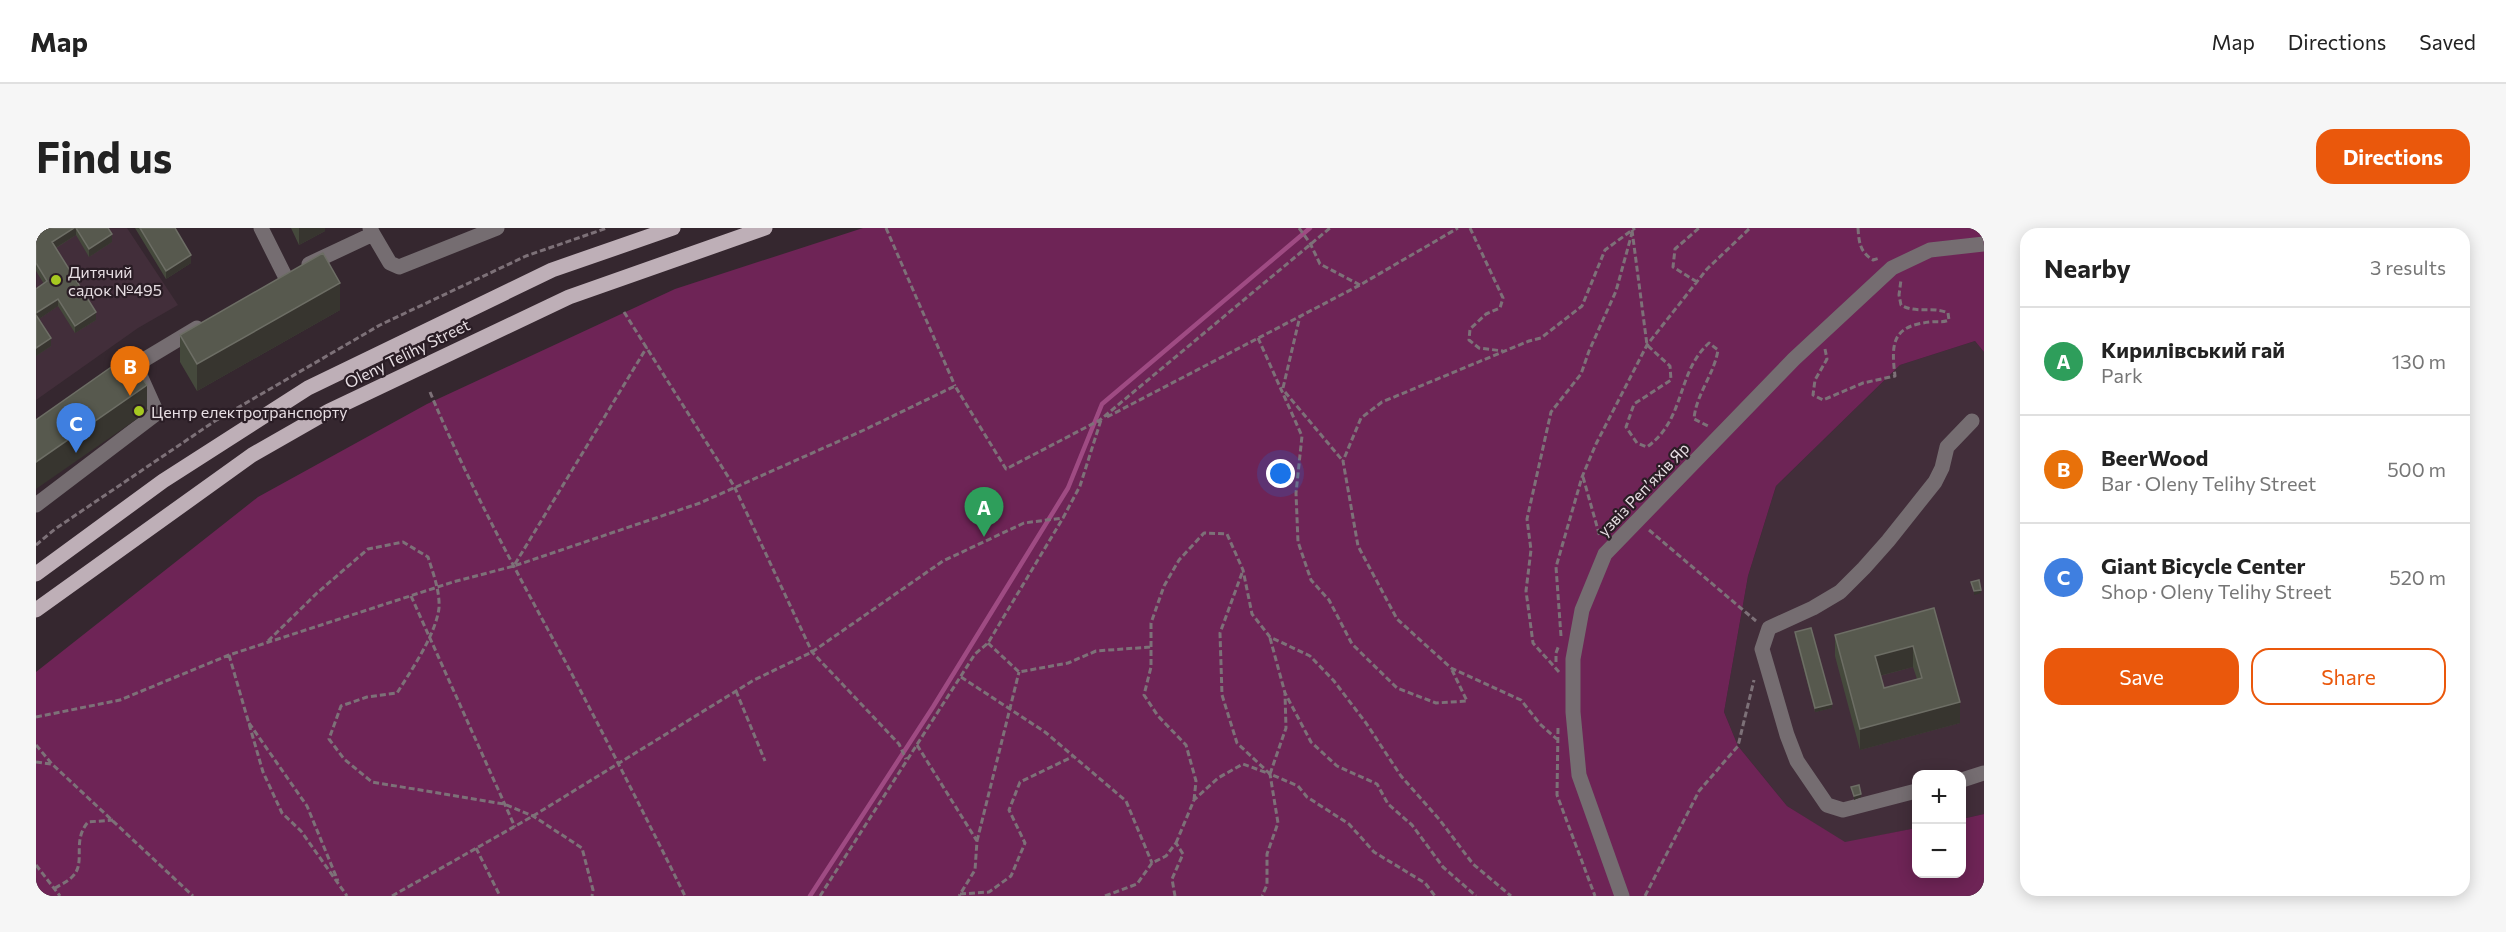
<!DOCTYPE html>
<meta charset="utf-8">
<style>
body{margin:0;font-family:Commissioner,sans-serif;background:#f6f6f6;color:#222}
.controls{position:absolute;right:18px;bottom:18px;display:grid;overflow:hidden;border-radius:12px;box-shadow:0 3px 15px #0003}
.controls button{width:54px;height:54px;display:grid;place-items:center;padding:0;border:0;border-bottom:2px solid #e0e0e0;background:#fff;color:#222;font:30px sans-serif}
.you{position:absolute;left:1245px;top:246px;width:21px;height:21px;margin:-15px;border:4px solid #fff;border-radius:50%;background:#1a73e8;box-shadow:0 0 0 9px #1a73e833}
.badge{display:grid;place-items:center;width:39px;height:39px;border-radius:50%;background:#ea580c;color:#fff;font-size:20px;font-weight:700}
.pin{position:absolute;translate:-50% -50px;filter:drop-shadow(0 2px 3px #0008)}
.pin::after{content:'';position:absolute;top:32px;width:21px;height:18px;background:inherit;clip-path:polygon(0 0,100% 0,50% 100%)}
.list{margin:0;padding:0;list-style:none}
h2{display:flex;justify-content:space-between;align-items:center;height:78px;margin:0;padding:0 24px;font-size:26px}
h2 small{font-size:20px;font-weight:400;color:#767676}
.list li{display:grid;grid-template-columns:39px 1fr auto;gap:18px;align-items:center;box-sizing:border-box;height:108px;padding:0 24px;border-top:2px solid #e0e0e0}
.list b{display:block;font-size:22px;white-space:nowrap}
.list p{margin:0;font-size:20px;white-space:nowrap;color:#767676}
.list em{font-size:20px;font-style:normal;color:#767676}
.actions{display:flex;gap:12px;padding:18px 24px}
.actions a{flex:1;padding:14px 0;border:2px solid #ea580c;border-radius:18px;text-align:center;font-size:21px;color:#ea580c}
.actions .main{background:#ea580c;color:#fff}
.map{position:relative;flex:none;width:1948px;height:668px;overflow:hidden;border-radius:18px}
header{display:flex;align-items:center;gap:36px;box-sizing:border-box;height:84px;padding:0 30px;background:#fff;border-bottom:2px solid #e0e0e0}
header strong{font-size:28px}
nav{display:flex;gap:33px;margin-inline-start:auto;font-size:21px}
.intro{display:flex;align-items:center;justify-content:space-between;box-sizing:border-box;height:144px;padding:0 36px}
h1{margin:0;font-size:42px}
.button{padding:15px 27px;border-radius:18px;background:#ea580c;color:#fff;font-size:21px;font-weight:700}
main{display:flex;gap:36px;padding:0 36px}
aside{flex:1;background:#fff;border-radius:18px;box-shadow:0 3px 15px #0003}
.map>svg:first-child{display:block}
.built{fill:#422e3a}
.green{fill:#6e2456}
.lines{fill:none;stroke-linecap:round;stroke-linejoin:round}
.stream{stroke:#9f4b83;stroke-width:4.5}
.path{stroke:#7d7178;stroke-width:3;stroke-dasharray:6 3;stroke-linecap:butt}
.minor{stroke:#756d71;stroke-width:15}
.major{stroke:#beafb7;stroke-width:15}
.wall{fill:#45493c;fill-rule:evenodd}
.shaded-wall{fill:#37352f}
.building{fill:#57594e;stroke:#6d6e65;stroke-width:1.5;fill-rule:evenodd}
.poi-dot{fill:#a6c821;stroke:#2a1d25;stroke-width:2}
.labels{text-anchor:middle;dominant-baseline:central;stroke-width:4.5;stroke-linejoin:round;paint-order:stroke}
.poi-label{font-size:16px;fill:#e7dee3;stroke:#2a1d25;text-anchor:start}
.street-label{font-size:16px;fill:#e7dee3;stroke:#2a1d25}
</style>
<header>
<strong>Map</strong>
<nav><a>Map</a><a>Directions</a><a>Saved</a></nav>
</header>
<div class="intro"><h1>Find us</h1><a class="button">Directions</a></div>
<main>
<div class="map">
<svg width="1948" height="668" viewBox="0 0 1948 668">
<rect width="100%" height="100%" fill="#35272f"/>
<path class="built" d="M0 0H91L142 77 102 100 0 172Z
M1939 113 1948 124V586L1926 591V546H1880V600L1809 615 1751 578 1702 518 1688 484 1712 348 1740 258 1864 137Z"/>
<path class="green" d="M827 0H1948V124L1939 113 1864 137 1740 258 1712 348 1688 484 1702 518 1751 578 1809 614 1880 600V646H1926V591L1948 586V668H0V444L222 269 391 176 639 61Z"/>
<g class="lines">
<path class="stream" d="M774 668 897 479 1032 260 1066 176 1274 0"/>
<path class="path" d="M850 0 919 158
M1263 0 1274 15 1284 36 1324 57
M1434 0 1467 70 1464 80 1450 86 1434 101 1433 112 1443 120 1467 123
M1822 0C1823 15 1824 24 1837 32L1844 30
M1596 2 1611 117 1634 138 1635 152 1598 176 1590 199 1601 215 1611 219C1650 191 1640 145 1673 115L1682 122C1678 147 1660 166 1658 191L1672 198
M1661 54 1637 39 1639 21 1663 0
M588 84 698 258 776 424 863 516 870 531
M1222 110 1266 208 1260 265 1262 314 1275 352 1293 372 1316 416 1361 460 1400 475 1431 473 1416 442
M1789 121 1791 131 1779 152 1777 167 1787 172 1827 155 1859 148C1855 115 1856 98 1894 94 1901 93 1906 95 1913 92L1912 85C1896 78 1880 86 1865 77L1863 67 1865 52
M1247 160 1264 88
M394 164C433 257 481 345 529 433 570 511 610 589 649 668
M1249 164 1307 233
M1071 189 1324 57 1422 0
M1547 249 1564 309
M1613 302 1720 393
M0 317 19 301 179 193 344 97 490 28 571 0
M479 336 611 119
M1206 345 1184 405 1186 467 1201 515 1234 546 1262 558 1271 569 1313 596 1338 624 1389 655 1399 668
M375 368 479 599
M1525 408 1520 339 1546 249 1560 216 1611 117 1671 41 1714 0
M1234 410 1249 465 1275 514 1301 538 1341 556 1352 576 1376 597 1407 639 1440 668
M232 413 281 365 332 321 367 314 392 329C397 345 404 363 403 380 400 406 375 443 361 465L331 469 305 478 293 511 308 531 336 554 468 576 497 588 546 620 557 662 556 668
M952 415 983 444 1032 435 1060 423 1115 419
M193 427 227 544 246 585 265 603 311 668
M1520 434V425L1523 417
M1523 444 1497 415 1490 363 1495 322 1491 291 1515 184 1545 146 1553 123 1580 63 1596 5
M925 449 1009 504 1090 573 1116 635
M700 463 729 533
M0 489 84 472 193 427 417 354 478 338 664 275 828 202 919 158 970 241 1064 192 1294 0
M213 495 271 578 302 653
M1522 500 1521 567 1559 668
M1522 512 1504 496 1485 472 1415 440 1361 391 1322 318 1307 233 1325 190 1346 174 1493 113 1505 110 1546 78 1569 22 1599 0
M0 517 16 536 157 668
M881 517 941 613 939 642 923 668
M0 534 15 536
M1234 546 1250 500 1249 466
M1158 572 1160 553 1150 517 1122 488 1108 467 1115 439V395L1128 358 1143 332 1168 305 1191 306 1207 342 1216 386 1234 409 1274 428 1298 453 1330 495 1365 548 1403 591 1437 636 1475 668
M941 613 983 444
M1140 615 1158 572 1182 550 1207 536 1234 546 1242 595 1231 626V657L1226 668
M440 620 464 668
M0 637 24 668
M19 660C24 657 31 654 36 649 51 635 35 614 52 594L77 592
M924 666 953 664 975 648 989 615 973 582 984 554 1036 529
M356 668 497 588 718 452 776 424 907 333 988 295 1027 290
M784 668 939 426 952 415 1027 290 1044 258 1065 192
M1069 668 1101 656 1116 635 1130 628 1140 615 1147 626 1136 651 1139 668
M1609 668 1663 563 1702 518 1718 452"/>
<path class="minor" d="M225 0 249 48
M337 6 354 35 363 39 461 0
M273 36 337 6 334 0
M81 148 161 100
M0 277 121 185 103 145
M1926 552 1948 545
M1880 563 1807 582 1791 577 1761 533 1751 507 1726 421 1733 400 1777 380 1804 364 1828 340 1852 313 1899 254 1906 240 1911 219 1936 193
M1586 668 1543 547 1537 484V431L1546 382 1569 326 1758 131 1856 40 1894 22 1948 16"/>
<path class="major" d="M0 346 127 253 272 160 516 42 637 0
M0 382 216 227 293 183 533 69 729 0"/>
</g>
<path class="wall" d="M0 0H72L76 14 53 29 40 7 20 20 60 92 39 105 22 78 3 91 15 118 0 128V61L8 56 0 43Z
M99 0H139L155 35 130 51Z
M255 0H289V3L263 17Z
M304 82 161 163 144 134V107Z
M1898 380 1924 495 1824 522 1799 428V407ZM1877 439 1881 451 1848 460 1844 448Z
M1759 404 1796 480 1779 484 1759 408Z"/>
<path class="shaded-wall" d="M38 0H40V7L16 22V14Z
M263 0H289V3L263 17Z
M76 6V14L53 29V21Z
M155 27V35L130 51V43Z
M304 55V82L161 163V136Z
M22 71V78L0 93V85Z
M60 84V92L39 105V98Z
M15 110V118L0 128V120Z
M111 157V184L0 261V234Z
M1945 362V365L1938 367V363Z
M1877 418V439L1839 449V428Z
M1924 474V495L1824 522V501Z
M1796 476V480L1779 484V480Z
M1825 566V569L1818 572V568Z"/>
<path class="building" d="M0 0H38L16 14 60 84 39 98 22 71 0 85V61L11 53 0 35Z
M40 0H72L76 6 53 21Z
M104 0H139L155 27 130 43Z
M287 25 304 55 161 136 144 107Z
M0 87 15 110 0 120Z
M91 128 111 157 0 234V192Z
M1943 352 1945 362 1938 363 1935 354Z
M1898 380 1924 474 1824 501 1799 407ZM1877 418 1886 450 1848 460 1839 428Z
M1775 400 1796 476 1779 480 1759 404Z
M1823 557 1825 566 1818 568 1815 559Z"/>
<g class="poi-dot">
<circle cx="20" cy="52" r="6"/>
<circle cx="103" cy="183" r="6"/>
</g>
<g class="labels">
<g class="poi-label">
<text x="32" y="43">Дитячий<tspan x="32" dy="18">садок №495</tspan></text>
<text x="115" y="183">Центр електротранспорту</text>
</g>
<g class="street-label">
<text transform="translate(371 125) rotate(-26)">Oleny Telihy Street</text>
<text transform="translate(1607 261) rotate(-46)">узвіз Репʼяхів Яр</text>
</g>
</g>
</svg>
<div class="controls">
<button>+</button>
<button>−</button>
</div>
<div class="you"></div>
<div class="pin badge" style="left:948px;top:309px;background:#2e9e5b">A</div>
<div class="pin badge" style="left:94px;top:168px;background:#e8710a">B</div>
<div class="pin badge" style="left:40px;top:225px;background:#3f7fe0">C</div>
</div>
<aside>
<h2>Nearby<small>3 results</small></h2>
<ul class="list">
<li><span class="badge" style="background:#2e9e5b">A</span><div><b>Кирилівський гай</b><p>Park</p></div><em>130 m</em></li>
<li><span class="badge" style="background:#e8710a">B</span><div><b>BeerWood</b><p>Bar · Oleny Telihy Street</p></div><em>500 m</em></li>
<li><span class="badge" style="background:#3f7fe0">C</span><div><b>Giant Bicycle Center</b><p>Shop · Oleny Telihy Street</p></div><em>520 m</em></li>
</ul>
<div class="actions"><a class="main">Save</a><a>Share</a></div>
</aside>
</main>
